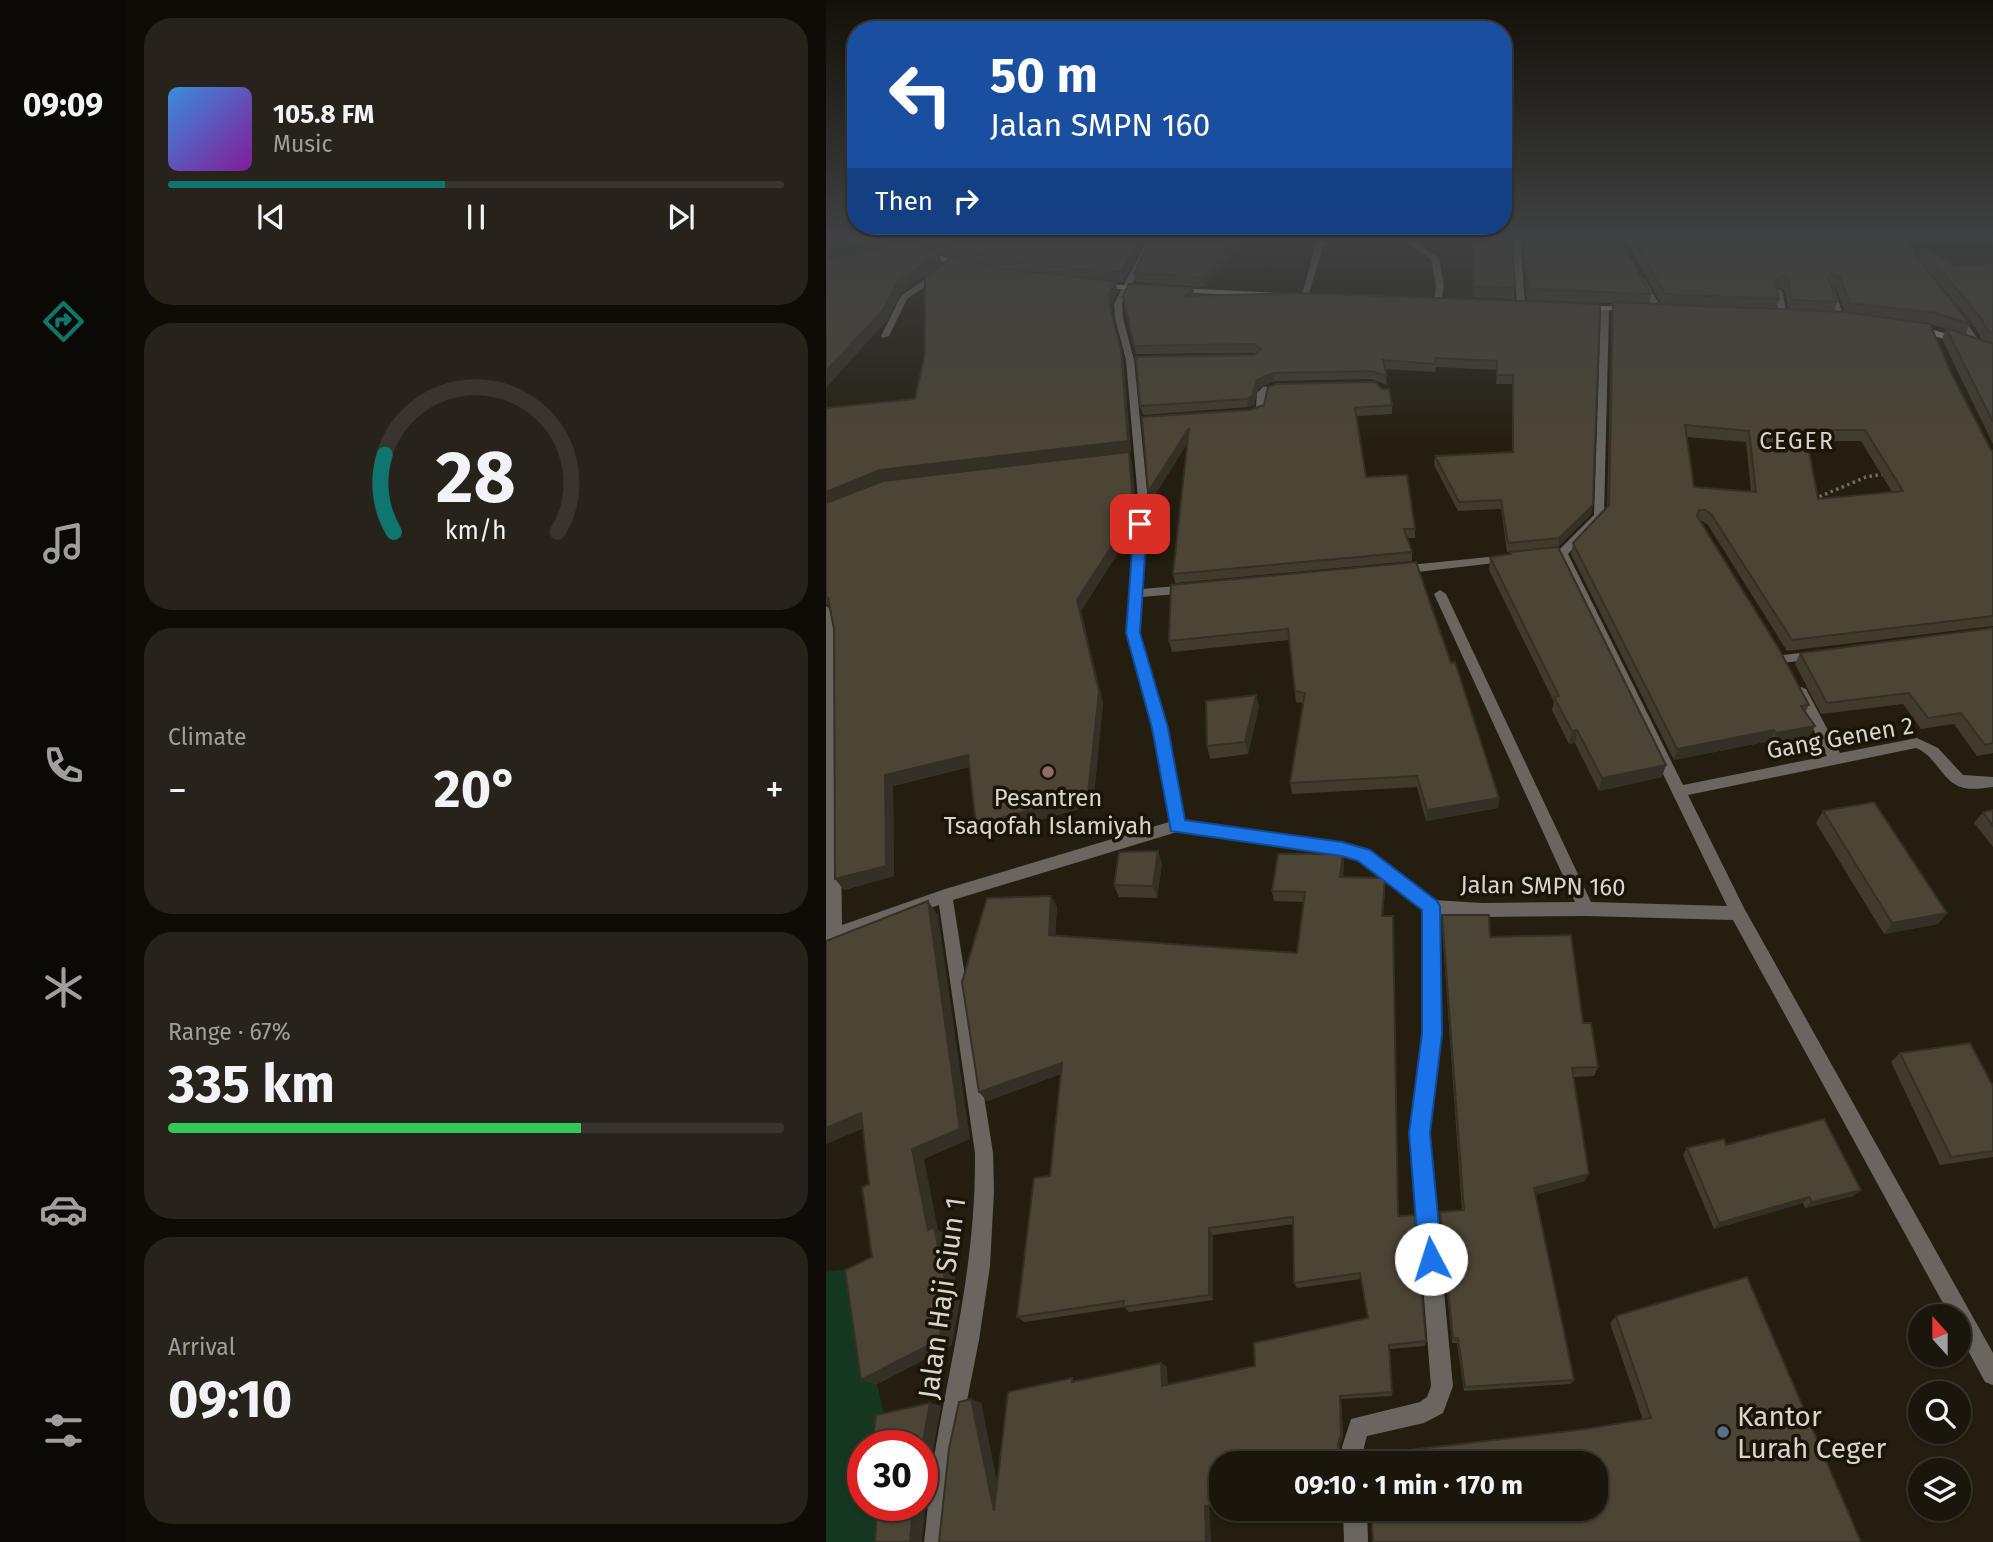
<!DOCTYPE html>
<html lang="en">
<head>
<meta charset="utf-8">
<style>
  :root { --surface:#1b160c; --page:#28231a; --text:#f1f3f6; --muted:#a09f9d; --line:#39352d; --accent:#0f766e }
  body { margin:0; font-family:"Fira Sans",sans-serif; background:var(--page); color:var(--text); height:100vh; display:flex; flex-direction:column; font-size:26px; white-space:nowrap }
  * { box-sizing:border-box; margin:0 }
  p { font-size:23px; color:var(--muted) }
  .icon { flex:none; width:38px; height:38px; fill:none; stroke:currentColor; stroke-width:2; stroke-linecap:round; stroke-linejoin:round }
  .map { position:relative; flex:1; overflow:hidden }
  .side { display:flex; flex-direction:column; gap:18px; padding:18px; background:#0f0c07; width:700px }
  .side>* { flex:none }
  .guide { position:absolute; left:21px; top:21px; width:665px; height:214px; border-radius:28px; box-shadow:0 2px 5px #0004,0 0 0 2px var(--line); background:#1a4fa0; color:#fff; overflow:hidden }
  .needle { width:46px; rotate:339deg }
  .controls { position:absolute; left:1082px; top:1304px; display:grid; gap:14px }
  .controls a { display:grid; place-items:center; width:63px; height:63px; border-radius:50%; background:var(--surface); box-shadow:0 2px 5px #0004,0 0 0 2px var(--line); font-size:35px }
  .speed { position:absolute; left:21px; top:1430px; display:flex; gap:14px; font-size:35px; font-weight:700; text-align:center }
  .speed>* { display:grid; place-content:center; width:91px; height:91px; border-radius:50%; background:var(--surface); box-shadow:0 2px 5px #0004,0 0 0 2px var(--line); line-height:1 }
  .speed .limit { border:10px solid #d22; background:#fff; color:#111 }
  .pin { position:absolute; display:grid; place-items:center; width:60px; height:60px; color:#fff; margin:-30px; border-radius:14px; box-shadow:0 4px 10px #0006 }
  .me { position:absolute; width:77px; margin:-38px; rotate:355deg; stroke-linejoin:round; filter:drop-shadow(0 0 5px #0008) }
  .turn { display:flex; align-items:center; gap:24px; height:147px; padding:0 28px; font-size:32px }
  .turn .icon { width:91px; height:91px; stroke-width:2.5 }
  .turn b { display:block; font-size:49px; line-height:60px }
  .then { display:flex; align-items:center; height:66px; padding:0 28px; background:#0003; gap:14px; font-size:26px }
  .big { font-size:52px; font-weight:700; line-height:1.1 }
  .side .widget { flex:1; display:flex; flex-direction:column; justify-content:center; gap:10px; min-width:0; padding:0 24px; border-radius:28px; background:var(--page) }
  .side .dial { align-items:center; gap:0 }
  .dial svg { height:182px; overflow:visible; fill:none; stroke:var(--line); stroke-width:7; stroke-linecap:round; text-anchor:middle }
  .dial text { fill:var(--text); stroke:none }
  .song { display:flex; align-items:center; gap:21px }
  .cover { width:84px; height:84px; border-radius:10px; background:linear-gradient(135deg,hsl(210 70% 55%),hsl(290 70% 35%)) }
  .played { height:7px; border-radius:4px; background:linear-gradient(90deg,var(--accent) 45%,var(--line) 45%) }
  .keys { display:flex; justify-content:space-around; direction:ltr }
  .heat { display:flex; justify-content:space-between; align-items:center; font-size:38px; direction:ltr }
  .charge { height:10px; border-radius:5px; background:linear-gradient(90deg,#34c759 67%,var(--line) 0) }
  .trip { position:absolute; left:383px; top:1451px; width:399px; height:70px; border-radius:28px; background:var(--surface); box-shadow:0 2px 5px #0004,0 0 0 2px var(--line); font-weight:700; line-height:70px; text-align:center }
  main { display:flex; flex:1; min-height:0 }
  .menu { display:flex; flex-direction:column; width:126px; justify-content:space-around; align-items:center; background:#0b0905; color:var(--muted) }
  .menu .icon { width:49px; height:49px }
  .menu .on { color:var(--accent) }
  .menu b { font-size:32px; color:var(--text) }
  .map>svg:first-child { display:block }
  .green { fill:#153720 }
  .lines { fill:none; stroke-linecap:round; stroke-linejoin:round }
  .path { stroke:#716c60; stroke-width:3.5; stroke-dasharray:2.5 3.5; stroke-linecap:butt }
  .lane { fill:#6a665f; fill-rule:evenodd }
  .street { fill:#6a665f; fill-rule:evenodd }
  .secondary { fill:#968f84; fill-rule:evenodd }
  .wall { fill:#413b2e; fill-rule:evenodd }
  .shaded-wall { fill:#353026 }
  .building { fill:#4c4536; stroke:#353026; stroke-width:2; fill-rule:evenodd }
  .route { fill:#1a73e8; stroke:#114b97; stroke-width:2 }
  .education-dot { fill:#8d6e63; stroke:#1b1507; stroke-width:2.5 }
  .service-dot { fill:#5c6f8a; stroke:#1b1507; stroke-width:2.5 }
  .labels { text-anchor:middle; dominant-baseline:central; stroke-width:7; stroke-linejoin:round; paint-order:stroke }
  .far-quarter-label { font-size:23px; letter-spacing:2px; fill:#d9d5cc; stroke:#1b1507 }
  .street-label { font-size:24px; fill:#d9d5cc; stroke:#1b1507 }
  .poi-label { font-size:24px; fill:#d9d5cc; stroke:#1b1507 }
  .near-street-label { font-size:28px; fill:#d9d5cc; stroke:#1b1507 }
  .near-poi-label { font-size:28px; fill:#d9d5cc; stroke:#1b1507; text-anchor:start }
</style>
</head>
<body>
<main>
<nav class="menu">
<b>09:09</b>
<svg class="icon on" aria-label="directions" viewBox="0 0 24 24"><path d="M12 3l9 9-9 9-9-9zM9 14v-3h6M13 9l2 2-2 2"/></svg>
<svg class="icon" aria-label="music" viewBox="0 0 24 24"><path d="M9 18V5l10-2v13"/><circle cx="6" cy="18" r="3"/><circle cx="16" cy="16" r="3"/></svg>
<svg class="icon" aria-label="phone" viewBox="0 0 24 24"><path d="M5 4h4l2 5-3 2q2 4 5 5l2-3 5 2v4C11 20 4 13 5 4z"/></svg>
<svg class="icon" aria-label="climate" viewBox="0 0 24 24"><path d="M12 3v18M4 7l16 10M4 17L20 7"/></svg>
<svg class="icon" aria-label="car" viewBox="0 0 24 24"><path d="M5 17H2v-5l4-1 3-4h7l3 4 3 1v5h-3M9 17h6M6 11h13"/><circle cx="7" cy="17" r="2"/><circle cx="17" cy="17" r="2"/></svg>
<svg class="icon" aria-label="filters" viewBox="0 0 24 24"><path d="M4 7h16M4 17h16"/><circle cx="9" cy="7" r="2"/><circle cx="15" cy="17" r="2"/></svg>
</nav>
<section class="side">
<div class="widget">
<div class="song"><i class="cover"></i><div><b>105.8 FM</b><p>Music</p></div></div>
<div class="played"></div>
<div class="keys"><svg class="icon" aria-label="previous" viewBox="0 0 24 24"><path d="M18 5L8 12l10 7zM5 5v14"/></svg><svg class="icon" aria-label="pause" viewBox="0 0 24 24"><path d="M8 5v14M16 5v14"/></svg><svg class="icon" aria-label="next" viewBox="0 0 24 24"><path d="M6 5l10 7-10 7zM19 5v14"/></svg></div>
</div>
<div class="widget dial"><svg viewBox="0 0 100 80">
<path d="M14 69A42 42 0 1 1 86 69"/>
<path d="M14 69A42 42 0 0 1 10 35" stroke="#0f766e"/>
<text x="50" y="56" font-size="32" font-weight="700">28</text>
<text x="50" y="72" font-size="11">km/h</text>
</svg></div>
<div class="widget"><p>Climate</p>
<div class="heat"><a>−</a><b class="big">20°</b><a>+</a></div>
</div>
<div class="widget"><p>Range · 67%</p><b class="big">335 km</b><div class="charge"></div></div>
<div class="widget"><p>Arrival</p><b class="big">09:10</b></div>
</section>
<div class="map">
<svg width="1167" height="1542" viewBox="0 0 1167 1542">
  <rect width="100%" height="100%" fill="#241e10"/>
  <path class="green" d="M22,1269L66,1445L37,1446V1505H76L79,1542H0V1272Z"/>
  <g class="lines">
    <path class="path" d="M988,499L1040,477L1058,474"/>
    <g class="lane">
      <path d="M573,237H580L613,258L618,285L615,303L608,301L610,285L605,259Z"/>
      <path d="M1158,237H1167V243Z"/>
      <path d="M111,271L118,273L81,299L63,336L56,338L55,336L75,296Z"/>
      <path d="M1001,287L1008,289L1019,320L1012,318Z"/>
      <path d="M952,289L956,291L961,315L957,317L953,315L948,291Z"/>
      <path d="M459,384L462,385V389L441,394L438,411L418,416V412L430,407L431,393L437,387Z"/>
    </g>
    <g class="street">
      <path d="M323,237H330L296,304L297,318L308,360L322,500L316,589L362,585L368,589L362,593L316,597L313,633L341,728L357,821L516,842L543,851L608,900L656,903L749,902L608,594L614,590L620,594L765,902L901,906L730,553L768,515L775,308L779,306L783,308L778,516L742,554L857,785L1001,756L968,692L975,687L980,689L1014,753L1091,738L1112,748L1137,775L1167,777V787C1158,788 1147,790 1138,788C1116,783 1111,756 1090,748L862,795L918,908L1167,1353V1385L1159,1382L1132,1332V1316H1124L907,920L760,916L656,917L613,914L615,1034L603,1133L627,1386L617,1413L598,1423L541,1436L538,1447L539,1463H517L516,1447L525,1419L594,1402L601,1397L605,1386L585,1133L597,1034V910L533,860L516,854L351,832L127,900L167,1153L168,1191L164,1266L153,1340L131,1451L122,1542H98C102,1512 103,1481 109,1451C127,1348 150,1260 149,1153L113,905L0,944V606L6,610L12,640L16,925L119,889L343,822L327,728L301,633L304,597L302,594L304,591L312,500L300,360L289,318L288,304Z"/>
      <path d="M492,237H500L482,296L475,298Z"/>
      <path d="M686,237H694L699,304L695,306L691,304Z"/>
      <path d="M811,276L818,278L837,311L836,313L829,311L810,278Z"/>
      <path d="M1128,313H1134L1156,345L1155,347H1149L1127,315Z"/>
      <path d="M682,555L686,557V561L574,574L568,570L574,566Z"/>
      <path d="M991,651L995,652L997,655L995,658L957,663L951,659L957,655Z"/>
      <path d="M517,1508H541L542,1542H518Z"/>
    </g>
    <g class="secondary">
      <path d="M70,237H77L86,246L142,265L135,267L80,250Z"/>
      <path d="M272,283L318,287L322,289L318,291L269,287L268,285Z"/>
      <path d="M349,288L455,293L459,295L455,297L346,292L345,290Z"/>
      <path d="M752,305L804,307L808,309L804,311L755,309L751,307Z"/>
      <path d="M1090,325L1167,347V353L1087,330L1086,328Z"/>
    </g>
  </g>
  <g class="wall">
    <path d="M85,237H320L297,282L280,280L292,291L285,304L286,317L297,360L305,452H303L306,463L309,500L307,529L255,611L277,703L267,805L156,836L143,767L67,786L68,876L18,890L8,629L3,606L0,604V408L89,399L168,268L201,271L172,267L114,254Z"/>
    <path d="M326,237H480V240L419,243L378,287L310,282L308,273Z"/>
    <path d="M642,237H685L689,288L688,299L647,297L646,243H643Z"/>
    <path d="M697,237H793L825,294L823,304L836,305L798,237H1075L1144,324L1139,335L1156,340L1149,327L1092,257L1096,247L1128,267L1167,265V444L1116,339L1120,329L1104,324L1124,371L1165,450L1167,451V626L961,651L882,525L876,521H874L983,705L979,713L989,726L983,737L946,744L944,741L848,760L745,554L747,543L781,507L786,312L787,303L701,300ZM1005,286L1010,288L1019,312H1008L1011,302ZM953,287L959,290L963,310L950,309L953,299L950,288ZM861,437L920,442L925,491L868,487ZM981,441H1035L1066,492L992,499Z"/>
    <path d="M367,288L368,296L774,304L767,505L765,514L732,547L836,777L773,791L749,743L743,744L726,710L728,702L663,570L664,557L684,554V552H681L675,509L632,511L608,465L609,456L686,452V384H670L671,370L610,367L609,372L559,369L561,385L545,379L448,381L432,389L428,405L422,407L317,415L314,406L430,353L310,354L297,296Z"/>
    <path d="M566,405V414L531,416L540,477L589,529V538H581L586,552V561L349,583L347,574L362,442L325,501L322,492L316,417Z"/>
    <path d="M590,562L673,798L672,808L600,821L591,787L466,794L464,783L477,703L470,702L463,640L346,652L343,641Z"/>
    <path d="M1167,628V753L1151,756L1128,724L1095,729L1077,704L995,714L969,664L974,653Z"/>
    <path d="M430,695L433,707L422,754L384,759L381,746Z"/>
    <path d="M1167,810V847L1148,823L1157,812Z"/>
    <path d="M997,811L1121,913L1112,924L1058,934L990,823Z"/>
    <path d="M517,854L518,865L517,877L559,889L557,916L573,1216L600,1341L599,1346L564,1349L566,1396L515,1399L517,1437L513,1447L515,1463H396V1506L383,1507L385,1542H113L155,1403L171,1482L252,1381L335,1363L341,1367V1385L429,1366L542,1318L535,1279L471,1288L468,1283L467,1224L387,1235V1300L303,1312L298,1307L199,1322L191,1317L224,1176L235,1074L161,1101L153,1092L231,906L229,935L471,953L478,902L448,901L446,891Z"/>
    <path d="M336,863L331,898L293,897L288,885Z"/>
    <path d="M616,915L664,937L757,1023L772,1067L768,1076L747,1077L759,1181L709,1195L748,1380L744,1384L638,1391L631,1343H626L614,1220V1212L636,1211L616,926Z"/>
    <path d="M1074,1053L1167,1086V1157L1114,1165L1065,1062Z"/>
    <path d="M900,1145L1035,1190L1027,1196L979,1208L977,1203L888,1229L857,1155L861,1148Z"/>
    <path d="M790,1316L1035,1542L760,1429L817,1420L784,1323Z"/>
  </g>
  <g class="shaded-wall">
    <path d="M63,237H75L78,245L0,263V252Z"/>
    <path d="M313,237H320L297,282L295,272Z"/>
    <path d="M414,237H418L419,243L378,287L376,277Z"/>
    <path d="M113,254L116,264L76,292L61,320L0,388V371L72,282Z"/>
    <path d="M956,276L953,287L946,290L949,279Z"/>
    <path d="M289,281L292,291L285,304L286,318L284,308L283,294Z"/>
    <path d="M367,288L369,297L360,296Z"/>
    <path d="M295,350L297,360L305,452L60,481L0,506V492Z"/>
    <path d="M447,373L448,381L432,389L428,405L422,407L421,399L431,380Z"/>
    <path d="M363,428L365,437L325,501L322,492Z"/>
    <path d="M303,452L306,463L309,500L307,529L255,611L277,703L267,805L156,836L150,825L251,600Z"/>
    <path d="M767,505L765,514L732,547L733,538Z"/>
    <path d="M430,695L433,707L422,754L419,742Z"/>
    <path d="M989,726L983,737L946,744L950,733Z"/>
    <path d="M751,730L749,743L743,744L746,731Z"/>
    <path d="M948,730L944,741L848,760L851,749Z"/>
    <path d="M142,755L148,766L67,786L68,876L18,890L9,879L59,775Z"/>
    <path d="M840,765L836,777L773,791L776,778Z"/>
    <path d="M673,798L672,808L600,821L601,810Z"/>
    <path d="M332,851L336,863L331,898L327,886Z"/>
    <path d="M517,854L518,865L515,888L514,877Z"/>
    <path d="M559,878V889L556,927V916Z"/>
    <path d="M225,896L231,906L229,945L223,935Z"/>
    <path d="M102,901L112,915L144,1139L98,1159L112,1230L120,1235L134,1301L126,1345L50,1385L35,1380L86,1149Z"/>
    <path d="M1121,913L1112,924L1058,934L1066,923Z"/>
    <path d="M236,1063L242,1071L161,1101L153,1092Z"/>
    <path d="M35,1113L48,1124L0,1144V1128Z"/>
    <path d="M763,1174L759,1181L705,1196L708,1188Z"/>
    <path d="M1035,1190L1027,1196L979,1208L986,1202Z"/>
    <path d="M983,1197L977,1203L888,1229L893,1223Z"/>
    <path d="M383,1228L387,1235V1300L383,1295Z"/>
    <path d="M335,1363L341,1367L342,1390L336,1386Z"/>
    <path d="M514,1396L515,1399L517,1437L513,1447L515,1463H514L512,1445Z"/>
    <path d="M145,1399L155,1403L177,1512L168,1511Z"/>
    <path d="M104,1403L115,1406L103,1473L96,1542H84L87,1505H96V1446Z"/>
    <path d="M379,1506L383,1507L385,1542H380Z"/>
  </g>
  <g class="building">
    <path d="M0,237H63L0,252Z"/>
    <path d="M99,237H313L295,272L248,269L169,258L110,244Z"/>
    <path d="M326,237H414L376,277L308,273Z"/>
    <path d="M647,237H685L689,288L647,286Z"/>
    <path d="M698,237H793L825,294L702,289Z"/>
    <path d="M806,237H1075L1144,324L1110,313L1023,303L1014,277L1005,274L1002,277L1011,302L966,300L962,280L956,276L949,279L953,299L839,294Z"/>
    <path d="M85,241L113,254L72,282L57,310L0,371V261Z"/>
    <path d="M1096,247L1128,267L1167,265V333L1162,331L1154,317Z"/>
    <path d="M127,257L168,268L289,281L283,294L284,308L295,350L302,441L54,470L0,492V408L89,399L99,354V277Z"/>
    <path d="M303,284L367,288L360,296L470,293L774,304L767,505L733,538L682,543L675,500L633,502L609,456L687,452V375H671V361L610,358L609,364L557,360L561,376L545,371L447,373L431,380L426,396L421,399L314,406L310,357L428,355L435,349L428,344L308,346L297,296Z"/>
    <path d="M787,302L1019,312L1104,324L1124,371L1165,450L1167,451V616L966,640L885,514L879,510H873L871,516L953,649L983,705L975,706L989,726L950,733L948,730L851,749L747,543L783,505ZM859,425L923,431L930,492L868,487ZM979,430H1039L1077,491L992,499Z"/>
    <path d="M1120,328L1167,344V422Z"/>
    <path d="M549,382L556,389H563L566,405L529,408L540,477L581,475L589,529H578L586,552L347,574L363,428L322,492L316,417L424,410L438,405L442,387L450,384Z"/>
    <path d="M303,452L306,489L304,518L251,600L273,691L262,794L150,825L142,755L59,775L60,866L9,879L8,629L2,598L0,597V503L57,481Z"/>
    <path d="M732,547L840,765L776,778L751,730L746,731L728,697L733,696L664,557L685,554L684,552Z"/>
    <path d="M590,562L625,663L629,662L673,798L601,810L591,776L464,783L479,693L469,691L462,629L343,641L345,585Z"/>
    <path d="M1167,628V743L1159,745L1135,713L1102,718L1083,693L1001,703L974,653Z"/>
    <path d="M430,695L419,742L381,746L380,701Z"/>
    <path d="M1048,802L1121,913L1066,923L997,811Z"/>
    <path d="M1167,810V826L1157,812Z"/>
    <path d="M332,851L327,886L288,885L293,852Z"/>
    <path d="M452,854H517L514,877L559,878L556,916H567L572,1216L589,1215L600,1341L563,1345L566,1392L514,1396L515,1434L512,1445L514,1463H396V1504L379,1506L380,1542H113L123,1449L133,1402L145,1399L168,1511L182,1392L246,1378V1382L335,1363L336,1386L429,1366L428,1343L542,1318L534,1273L468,1283L467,1217L383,1228V1295L297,1307L298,1301L191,1317L208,1178L224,1176L236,1063L153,1092L136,982L161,898L225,896L223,935L471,953L479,892L446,891Z"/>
    <path d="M102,901L134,1129L86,1149L102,1230L108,1227L122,1294L113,1340L35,1380L19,1270L46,1257L36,1187L43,1184L35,1113L0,1128V941Z"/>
    <path d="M616,915H663L664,937L745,935L757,1023H765L772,1067L746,1068L763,1174L708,1188L748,1380L639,1387L632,1338L627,1339L614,1212L638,1210Z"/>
    <path d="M1144,1043L1167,1086V1151L1125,1157L1074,1053Z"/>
    <path d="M998,1119L1035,1190L986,1202L983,1197L893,1223L861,1148L898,1139L900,1145Z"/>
    <path d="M921,1277L1035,1542H547L545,1508H770V1463H542V1455L760,1429L825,1418L790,1316Z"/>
    <path d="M104,1403L96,1446H46L50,1415Z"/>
    <path d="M51,1505H87L84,1542H49Z"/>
  </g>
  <linearGradient id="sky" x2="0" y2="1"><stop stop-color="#141009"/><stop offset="0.52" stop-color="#3f4142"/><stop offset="1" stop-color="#3f4142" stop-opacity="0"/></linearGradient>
  <rect width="1167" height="453" fill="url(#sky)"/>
  <path class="route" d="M314,520L321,524L314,633L342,728L359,820L516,842L544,850L611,901L614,906L616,1034L604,1133L616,1259L613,1268L605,1271L597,1268L593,1259L583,1133L596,1034V910L532,861L516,856L345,831L326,728L300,633L308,524Z"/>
  <circle class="education-dot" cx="222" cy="772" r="7"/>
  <circle class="service-dot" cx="897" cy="1432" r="7"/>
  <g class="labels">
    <g class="far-quarter-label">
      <text x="971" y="441">CEGER</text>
    </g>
    <g class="street-label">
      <text transform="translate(1014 738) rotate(-10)">Gang Genen 2</text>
      <text transform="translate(717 886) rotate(1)">Jalan SMPN 160</text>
    </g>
    <g class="poi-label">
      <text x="222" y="798">Pesantren<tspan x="222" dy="28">Tsaqofah Islamiyah</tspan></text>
    </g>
    <g class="near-street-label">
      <text transform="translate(116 1298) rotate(-82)">Jalan Haji Siun 1</text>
    </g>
    <g class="near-poi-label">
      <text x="911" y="1416">Kantor<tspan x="911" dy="32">Lurah Ceger</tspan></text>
    </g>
  </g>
</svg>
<div class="controls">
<a><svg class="needle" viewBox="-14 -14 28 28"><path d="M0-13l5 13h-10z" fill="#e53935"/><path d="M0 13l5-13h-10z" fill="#a09f9d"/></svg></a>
<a><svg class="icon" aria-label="search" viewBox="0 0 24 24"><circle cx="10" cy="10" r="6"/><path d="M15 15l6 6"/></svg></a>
<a><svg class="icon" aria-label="layers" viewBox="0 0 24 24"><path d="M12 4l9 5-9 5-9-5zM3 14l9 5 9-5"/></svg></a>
</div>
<div class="speed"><div class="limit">30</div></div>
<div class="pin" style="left:314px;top:524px;background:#d93025"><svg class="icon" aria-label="arrive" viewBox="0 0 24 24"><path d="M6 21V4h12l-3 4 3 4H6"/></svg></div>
<svg class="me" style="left:605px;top:1259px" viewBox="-20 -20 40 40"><circle r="19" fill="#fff"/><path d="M0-13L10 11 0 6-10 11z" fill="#1a73e8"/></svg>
<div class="trip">09:10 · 1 min · 170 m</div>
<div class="guide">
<div class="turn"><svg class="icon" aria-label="left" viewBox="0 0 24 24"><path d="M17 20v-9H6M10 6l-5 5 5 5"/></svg><div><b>50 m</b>Jalan SMPN 160</div></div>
<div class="then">Then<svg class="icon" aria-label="right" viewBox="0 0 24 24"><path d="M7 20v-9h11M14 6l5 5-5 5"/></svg></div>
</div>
</div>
</main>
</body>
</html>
